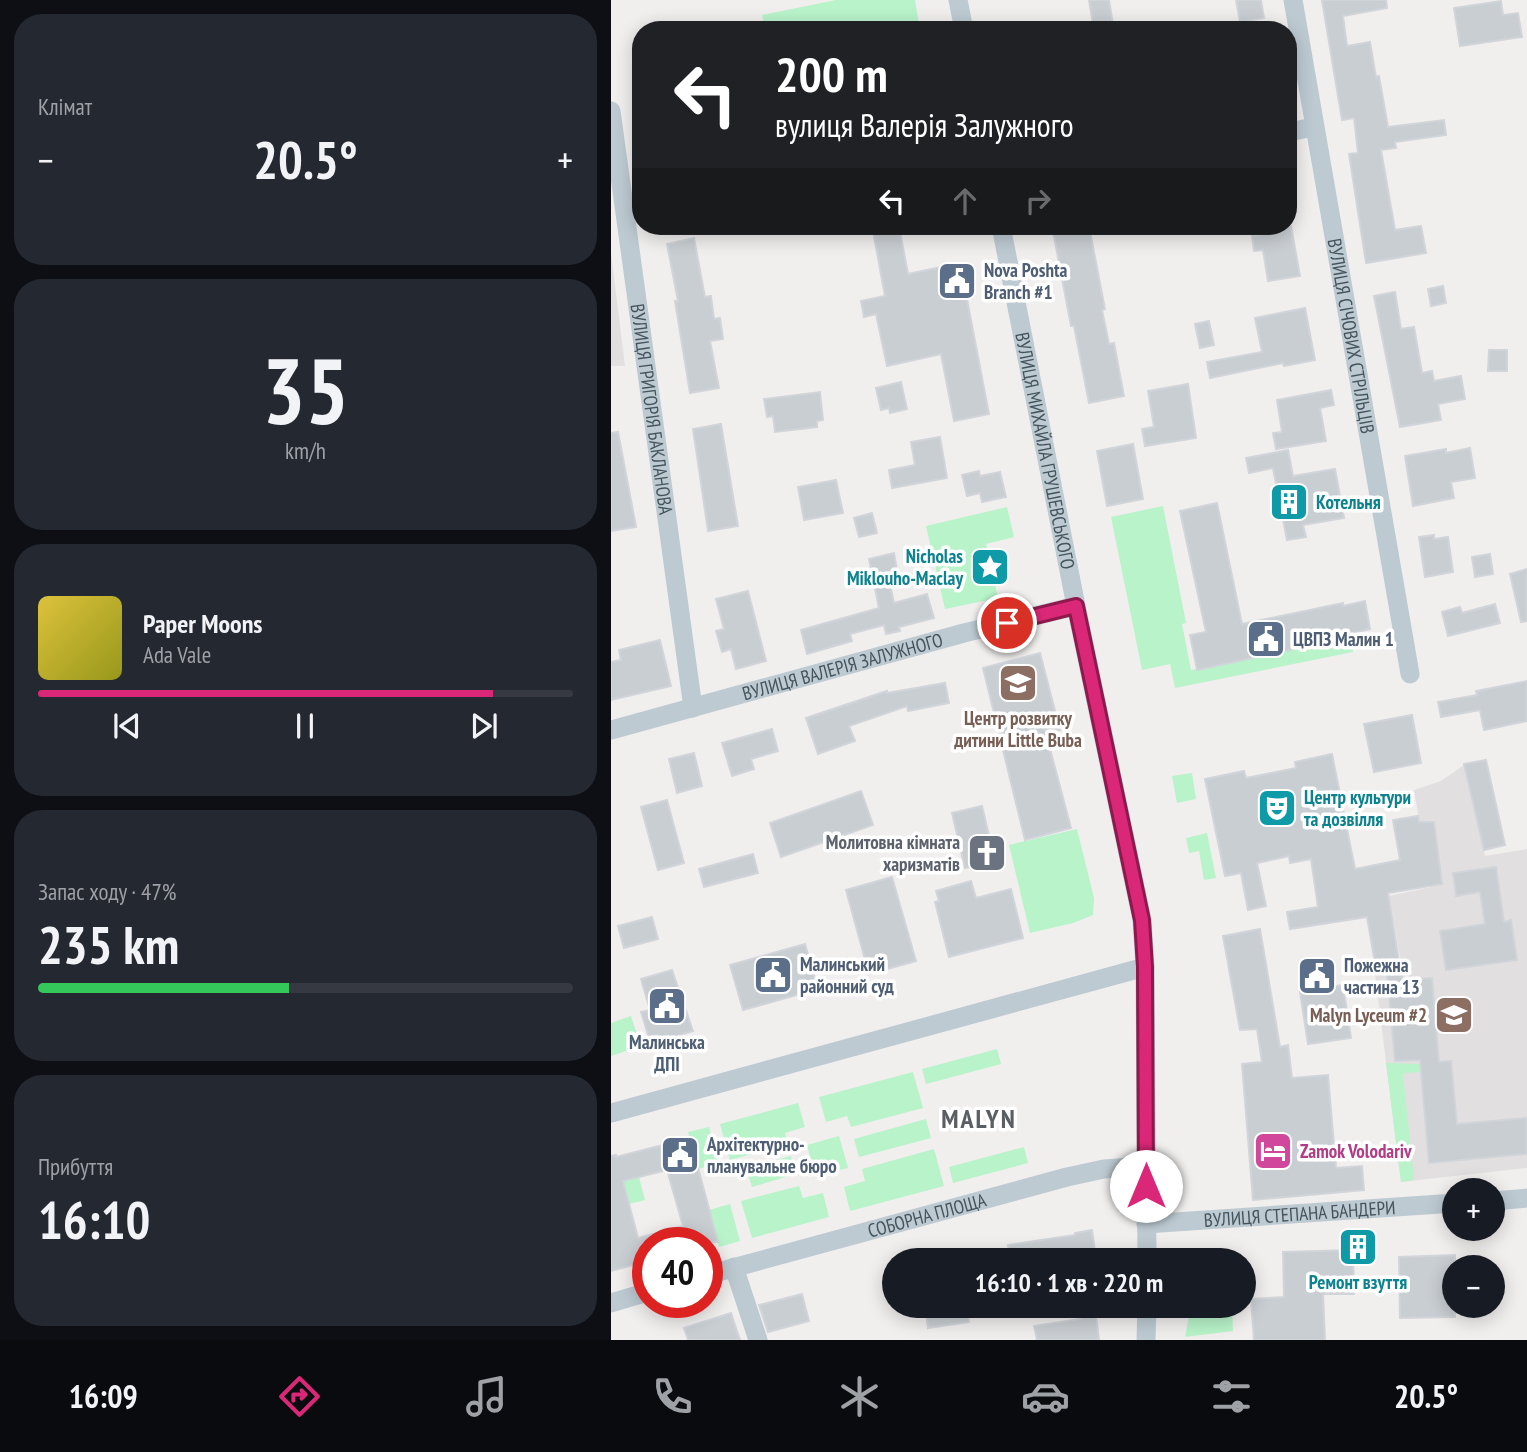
<!DOCTYPE html>
<html lang="uk">
<head>
<meta charset="utf-8">
<style>
  :root { --surface:#171b24; --page:#242831; --text:#f1f3f6; --muted:#9ea1a6; --line:#363941; --accent:#db2777 }
  body { margin:0; font-family:"PT Sans Narrow",sans-serif; background:var(--page); color:var(--text); height:100vh; display:flex; flex-direction:column; font-size:26px; white-space:nowrap }
  * { box-sizing:border-box; margin:0 }
  p { font-size:23px; color:var(--muted) }
  .icon { flex:none; width:38px; height:38px; fill:none; stroke:currentColor; stroke-width:2; stroke-linecap:round; stroke-linejoin:round }
  .map { position:relative; flex:1; overflow:hidden }
  .sheet { display:flex; flex-direction:column; gap:14px; padding:14px; background:#0d0f14; width:611px }
  .sheet>* { flex:none }
  .guide { position:absolute; left:21px; top:21px; width:665px; height:214px; border-radius:28px; box-shadow:0 4px 18px #0003; background:#202124; color:#fff; overflow:hidden }
  .tools { position:absolute; left:831px; top:1178px; display:grid; gap:14px }
  .tools a { display:grid; place-items:center; width:63px; height:63px; border-radius:50%; background:var(--surface); box-shadow:0 4px 18px #0003; font-size:35px }
  .speed { position:absolute; left:21px; top:1227px; display:flex; gap:14px; font-size:35px; font-weight:700; text-align:center }
  .speed>* { display:grid; place-content:center; width:91px; height:91px; border-radius:50%; background:var(--surface); box-shadow:0 4px 18px #0003; line-height:1 }
  .speed .limit { border:10px solid #d22; background:#fff; color:#111 }
  .pin { position:absolute; display:grid; place-items:center; width:60px; height:60px; color:#fff; margin:-30px; border:4px solid #fff; border-radius:50%; box-shadow:0 2px 7px #0007 }
  .me { position:absolute; width:77px; margin:-38px; rotate:0deg; stroke-linejoin:round; filter:drop-shadow(0 0 5px #0008) }
  .turn { display:flex; align-items:center; gap:24px; height:147px; padding:0 28px; font-size:32px }
  .turn .icon { width:91px; height:91px; stroke-width:2.5 }
  .turn b { display:block; font-size:49px; line-height:60px }
  .lanes { display:flex; align-items:center; height:66px; padding:0 28px; background:#0003; justify-content:center; gap:35px; direction:ltr }
  .lanes .off { opacity:.35 }
  .big { font-size:52px; font-weight:700; line-height:1.1 }
  .sheet .tile { flex:1; display:flex; flex-direction:column; justify-content:center; gap:10px; min-width:0; padding:0 24px; border-radius:28px; background:var(--page) }
  .sheet .dial { align-items:center; gap:0 }
  .dial b { font-size:91px; line-height:1 }
  .song { display:flex; align-items:center; gap:21px }
  .cover { width:84px; height:84px; border-radius:10px; background:linear-gradient(135deg,hsl(50 70% 55%),hsl(60 70% 35%)) }
  .played { height:7px; border-radius:4px; background:linear-gradient(90deg,var(--accent) 85%,var(--line) 85%) }
  .keys { display:flex; justify-content:space-around; direction:ltr }
  .heat { display:flex; justify-content:space-between; align-items:center; font-size:38px; direction:ltr }
  .charge { height:10px; border-radius:5px; background:linear-gradient(90deg,#34c759 47%,var(--line) 0) }
  .trip { position:absolute; left:271px; top:1248px; width:374px; height:70px; border-radius:35px; background:var(--surface); box-shadow:0 4px 18px #0003; font-weight:700; line-height:70px; text-align:center }
  .tabs { display:flex; height:112px; justify-content:space-around; align-items:center; background:#090b0e; color:var(--muted) }
  .tabs .icon { width:49px; height:49px }
  .tabs .current { color:var(--accent) }
  .tabs b { font-size:32px; color:var(--text) }
  main { display:flex; flex:1; min-height:0 }
  .map>svg:first-child { display:block }
  .education { fill:#e2dfe0 }
  .green { fill:#b8f3c9 }
  .building { fill:#c9ced3; stroke:#d1d5da; stroke-width:2; fill-rule:evenodd }
  .lines { fill:none; stroke-linecap:round; stroke-linejoin:round }
  .minor { stroke:#bdcad2; stroke-width:19 }
  .route-casing { stroke:#8e194d; stroke-width:18 }
  .route { stroke:#db2777; stroke-width:12 }
  .labels { text-anchor:middle; dominant-baseline:central; stroke-width:7; stroke-linejoin:round; paint-order:stroke }
  .service-label { font-size:19px; font-weight:bold; fill:#4e5e75; stroke:#fff; text-anchor:start }
  .street-label { font-size:19px; fill:#44545d; stroke:#fff }
  .culture-label { font-size:19px; font-weight:bold; fill:#0d838f; stroke:#fff; text-anchor:start }
  .education-label { font-size:19px; font-weight:bold; fill:#785e54; stroke:#fff }
  .worship-label { font-size:19px; font-weight:bold; fill:#5b616d; stroke:#fff; text-anchor:end }
  .hotel-label { font-size:19px; font-weight:bold; fill:#b23c85; stroke:#fff; text-anchor:start }
  .district-label { font-size:26px; font-weight:bold; letter-spacing:2px; fill:#5a5f64; stroke:#fff }
</style>
</head>
<body>
<main>
<section class="sheet">
<div class="tile"><p>Клімат</p>
<div class="heat"><a>−</a><b class="big">20.5°</b><a>+</a></div>
</div>
<div class="tile dial"><b>35</b><p>km/h</p></div>
<div class="tile">
<div class="song"><i class="cover"></i><div><b>Paper Moons</b><p>Ada Vale</p></div></div>
<div class="played"></div>
<div class="keys"><svg class="icon" aria-label="previous" viewBox="0 0 24 24"><path d="M18 5L8 12l10 7zM5 5v14"/></svg><svg class="icon" aria-label="pause" viewBox="0 0 24 24"><path d="M8 5v14M16 5v14"/></svg><svg class="icon" aria-label="next" viewBox="0 0 24 24"><path d="M6 5l10 7-10 7zM19 5v14"/></svg></div>
</div>
<div class="tile"><p>Запас ходу · 47%</p><b class="big">235 km</b><div class="charge"></div></div>
<div class="tile"><p>Прибуття</p><b class="big">16:10</b></div>
</section>
<div class="map">
<svg width="917" height="1340" viewBox="0 0 917 1340">
  <rect width="100%" height="100%" fill="#f1eeee"/>
  <g class="education">
    <path d="M0,253L14,366H0Z"/>
    <path d="M853,765L874,856L916,849V1168L790,1182L763,966L790,962L778,896L820,887L803,790L830,781Z"/>
  </g>
  <g class="green">
    <path d="M225,0H304L309,30H154L151,15Z"/>
    <path d="M552,506L575,623L571,624L580,670L739,639L742,652L564,688L559,664L531,670L500,517Z"/>
    <path d="M396,507L403,537L375,544L387,598L334,609L315,526Z"/>
    <path d="M581,773L585,799L566,803L561,776Z"/>
    <path d="M466,829L483,898L482,915L462,923L419,933L398,845Z"/>
    <path d="M596,833L605,878L593,880L588,851L578,853L575,838Z"/>
    <path d="M20,1016L30,1046L0,1056V1023Z"/>
    <path d="M386,1049L390,1064L315,1084L311,1069Z"/>
    <path d="M775,1063L809,1064L810,1072L792,1073L803,1180L790,1182Z"/>
    <path d="M302,1072L312,1108L240,1127L236,1116L215,1122L208,1097Z"/>
    <path d="M187,1103L194,1127L174,1133L177,1144L119,1160L109,1124Z"/>
    <path d="M315,1119L320,1138L248,1157L243,1139Z"/>
    <path d="M98,1127L108,1163L87,1169L77,1132Z"/>
    <path d="M228,1136L237,1168L204,1176L196,1145Z"/>
    <path d="M413,1147L417,1163L342,1183L338,1167Z"/>
    <path d="M323,1149L333,1186L239,1211L233,1187L254,1181L251,1169Z"/>
    <path d="M180,1156L185,1174L141,1187L135,1168Z"/>
    <path d="M28,1177L34,1200L18,1204L12,1181Z"/>
    <path d="M188,1186L192,1198L212,1193L218,1217L141,1238L130,1201Z"/>
    <path d="M119,1204L129,1241L108,1247L98,1210Z"/>
    <path d="M580,1306H621L622,1331L574,1337Z"/>
  </g>
  <g class="building">
    <path d="M478,0H498L503,30H483Z"/>
    <path d="M625,0H650L653,18L629,22Z"/>
    <path d="M711,0H775L776,8L732,16L736,46L759,42L765,77L768,76L777,127L833,120L835,135L784,142L785,148L770,150L784,230L810,226L815,253L755,263L738,154L747,153L743,118L731,120Z"/>
    <path d="M890,1L892,15L907,13L911,37L849,46L843,8Z"/>
    <path d="M261,226H288L297,274L349,263L378,414L343,421L330,354L276,366L265,314L253,317L250,301L274,296Z"/>
    <path d="M441,226H478L494,309L491,310L498,344L503,343L513,396L478,403L463,326H460Z"/>
    <path d="M654,226H680L689,276L657,281L652,250L643,251L641,236L655,234Z"/>
    <path d="M83,238L94,297L100,296L103,319L109,318L112,339L99,341L108,388L79,393L64,301H67L56,244Z"/>
    <path d="M832,286L835,303L820,306L817,289Z"/>
    <path d="M784,292L790,329L803,327L811,373L821,371L823,381L850,376L854,399L827,404L830,420L789,427L763,296Z"/>
    <path d="M694,308L704,360L673,366L672,363L599,378L596,362L651,352L644,318Z"/>
    <path d="M598,321L603,345L589,348L584,324Z"/>
    <path d="M878,350H896V371H877Z"/>
    <path d="M290,382L296,409L279,413L278,408L270,410L265,388Z"/>
    <path d="M577,384L585,438L534,446L531,429L543,427L537,391Z"/>
    <path d="M720,390L723,405L709,408L715,441L665,449L662,433L671,432L666,400Z"/>
    <path d="M209,392L212,420L206,421V427L164,432L162,416L156,417L153,399Z"/>
    <path d="M110,424L127,526L97,531L82,429Z"/>
    <path d="M7,432L25,527L0,531V433Z"/>
    <path d="M329,437L336,478L281,488L278,470L304,465L300,442Z"/>
    <path d="M522,444L532,499L496,506L486,451Z"/>
    <path d="M859,448L864,478L840,482L843,498L802,506L794,456L835,449V453Z"/>
    <path d="M677,450L682,476L724,469L733,518L692,525L695,537L676,540L662,468L638,473L635,458Z"/>
    <path d="M368,471L369,476L389,472L395,497L371,502L369,493L356,496L351,475Z"/>
    <path d="M225,480L232,513L193,520L187,487Z"/>
    <path d="M606,503L631,624L732,603V606L754,601L759,629L738,634L739,637L586,670L579,635L595,632L569,511Z"/>
    <path d="M261,513L266,533L248,537L243,518Z"/>
    <path d="M823,535V539L837,537L842,572L814,577L808,537Z"/>
    <path d="M283,553L286,570L276,572L283,603L316,594L323,618L288,627L289,631L275,634L273,625L239,634L241,641L196,654L190,630L268,608L258,559Z"/>
    <path d="M879,554L882,574L864,577L861,557Z"/>
    <path d="M916,569V621L910,622L899,574Z"/>
    <path d="M137,591L155,661L125,669L120,649L111,652L105,631L113,629L105,599Z"/>
    <path d="M884,604L889,623L837,636L831,612L849,607L851,613Z"/>
    <path d="M49,640L60,686L0,700V662L10,660L8,650Z"/>
    <path d="M429,653L449,730H434L460,828L414,840L372,668Z"/>
    <path d="M916,681V721L873,730L869,710L830,717L827,702L866,695L865,691Z"/>
    <path d="M334,683L338,703L297,711L296,706L238,726L244,741L207,754L195,718L276,691V693Z"/>
    <path d="M801,715L810,763L763,772L753,724Z"/>
    <path d="M161,729L167,751L140,759L143,769L121,776L111,743Z"/>
    <path d="M83,753L91,786L66,793L58,759Z"/>
    <path d="M721,754L744,869L789,860L782,820L807,816L808,822H823L831,884L777,893L791,980L821,978L828,1062L840,1061L846,1124L916,1118V1154L818,1163L809,1060L784,1061L775,961L764,963L756,917L679,929L676,912L707,907L700,859L679,863L678,856L646,863L655,906L637,910L630,873L614,876L594,779L633,771L635,778L685,768L684,762Z"/>
    <path d="M875,760L894,845L873,850L853,764Z"/>
    <path d="M250,791L262,825L170,857L159,823Z"/>
    <path d="M56,800L73,863L47,870L30,807Z"/>
    <path d="M371,806L384,861L354,868L341,813Z"/>
    <path d="M142,854L147,873L93,887L88,869Z"/>
    <path d="M885,867L893,922L900,920L906,960L835,970L829,931L874,924L869,892L845,896L842,873Z"/>
    <path d="M281,877L305,961L258,974L235,890Z"/>
    <path d="M360,881L365,898L400,889L412,938L338,957L324,902L328,901L325,891Z"/>
    <path d="M41,917L47,939L13,948L7,926Z"/>
    <path d="M649,929L669,1047L677,1045L681,1078L717,1075L725,1168L751,1166L753,1190L642,1200L631,1064L651,1062L646,1029L629,1030L612,936Z"/>
    <path d="M194,944L207,989L132,1010L119,965Z"/>
    <path d="M61,970L82,1031L47,1041L46,1035L38,1038L30,1012L39,1010L30,979Z"/>
    <path d="M732,985L740,1038L697,1044L689,992Z"/>
    <path d="M79,1138L107,1242H37V1261L0,1271V1156L5,1155V1157ZM56,1170L72,1226L27,1238L12,1181Z"/>
    <path d="M481,1230L484,1252L453,1256L454,1260H399L397,1245L464,1235V1233Z"/>
    <path d="M742,1250L743,1294H712L714,1340H643L640,1299L673,1297L672,1252Z"/>
    <path d="M844,1255V1317L789,1318L788,1257Z"/>
    <path d="M191,1294L198,1321L157,1332L148,1305Z"/>
    <path d="M314,1306H356L358,1322L317,1328Z"/>
    <path d="M484,1309L488,1340H426L423,1326L469,1319L468,1312Z"/>
    <path d="M120,1313L129,1340H77L73,1328Z"/>
  </g>
  <g class="lines">
    <g class="minor">
      <path d="M347,0L353,30"/>
      <path id="s1" d="M682,0L799,674"/>
      <path id="s2" d="M0,111L82,708"/>
      <path d="M677,132L703,127"/>
      <path id="s3" d="M390,226L465,606L531,920L534,967L536,1260"/>
      <path id="s4" d="M0,730L353,633L465,606"/>
      <path d="M0,1113L534,967"/>
      <path d="M882,1201L917,1198"/>
      <path id="s5" d="M535,1224L844,1203"/>
      <path d="M123,1267L147,1340"/>
      <path id="s6" d="M96,1275L456,1177L493,1169L535,1166"/>
      <path d="M0,1303L37,1292"/>
      <path d="M535,1340L536,1306"/>
    </g>
  </g>
  <g class="lines">
    <g class="route-casing">
      <path id="route" d="M396,623L465,606L531,920L534,967L535,1186"/>
    </g>
    <use href="#route" class="route"/>
  </g>
  <defs>
    <g id="civic-square" transform="scale(2.0125)"><rect x="-9" y="-9" width="18" height="18" rx="4" fill="#5c6f8a" stroke="#fff"/><path d="M-.6-6.5H3V-4.5H.6V-3L4-1V1h2V6H-6V1h2V-1L-.6-3ZM-1.2 2.5V6h2.4V2.5Z" fill="#fff"/></g>
    <g id="building-square" transform="scale(2.0125)"><rect x="-9" y="-9" width="18" height="18" rx="4" fill="#0f9aa8" stroke="#fff"/><path d="M-4-6H4V6H1V3H-1V6H-4ZM-2.5-4.3h1.7v1.8h-1.7ZM.8-4.3h1.7v1.8H.8ZM-2.5-1h1.7V.8h-1.7ZM.8-1h1.7V.8H.8Z" fill="#fff"/></g>
    <g id="sight-square" transform="scale(2.0125)"><rect x="-9" y="-9" width="18" height="18" rx="4" fill="#0f9aa8" stroke="#fff"/><path d="M0-6L1.8-2.2L6-1.7L2.9 1.2L3.7 5.4L0 3.3L-3.7 5.4L-2.9 1.2L-6-1.7L-1.8-2.2Z" fill="#fff"/></g>
    <g id="school-square" transform="scale(2.0125)"><rect x="-9" y="-9" width="18" height="18" rx="4" fill="#8d6e63" stroke="#fff"/><path d="M0-5L7-2L0 1L-7-2ZM-4 1L0 2.5L4 1V4Q0 6-4 4Z" fill="#fff"/></g>
    <g id="theatre-square" transform="scale(2.0125)"><rect x="-9" y="-9" width="18" height="18" rx="4" fill="#0f9aa8" stroke="#fff"/><path d="M-5-5.5Q0-4 5-5.5V0Q5 5 0 6Q-5 5-5 0ZM-3.3-2.5H-1v1.5H-3.3ZM1-2.5H3.3v1.5H1ZM-2.8 1Q0 5.5 2.8 1Z" fill="#fff"/></g>
    <g id="church-square" transform="scale(2.0125)"><rect x="-9" y="-9" width="18" height="18" rx="4" fill="#6b7280" stroke="#fff"/><path d="M-1.2-6h2.4v3.5h3.3v2.4h-3.3V6h-2.4V-.1h-3.3v-2.4h3.3Z" fill="#fff"/></g>
    <g id="hotel-square" transform="scale(2.0125)"><rect x="-9" y="-9" width="18" height="18" rx="4" fill="#d1479c" stroke="#fff"/><path d="M-6-4.5h1.5V1H6V5H4.5V3h-9V5H-6ZM-4 0a1.8 1.8 0 1 1 3.6 0ZM.5 0V-2.5h3Q6-2.5 6 0Z" fill="#fff"/></g>
  </defs>
  <g fill-rule="evenodd">
    <use href="#civic-square" x="346" y="281"/>
    <use href="#building-square" x="678" y="502"/>
    <use href="#sight-square" x="379" y="567"/>
    <use href="#civic-square" x="655" y="639"/>
    <use href="#school-square" x="407" y="683"/>
    <use href="#theatre-square" x="666" y="808"/>
    <use href="#church-square" x="376" y="853"/>
    <use href="#civic-square" x="162" y="975"/>
    <use href="#civic-square" x="706" y="976"/>
    <use href="#civic-square" x="56" y="1006"/>
    <use href="#school-square" x="843" y="1015"/>
    <use href="#hotel-square" x="662" y="1151"/>
    <use href="#civic-square" x="69" y="1155"/>
    <use href="#building-square" x="747" y="1247"/>
  </g>
  <g class="labels">
    <g class="service-label">
      <text x="373" y="270">Nova Poshta<tspan x="373" dy="22">Branch #1</tspan></text>
      <text x="682" y="639">ЦВПЗ Малин 1</text>
      <text x="189" y="964">Малинський<tspan x="189" dy="22">районний суд</tspan></text>
      <text x="733" y="965">Пожежна<tspan x="733" dy="22">частина 13</tspan></text>
      <text x="56" y="1042" text-anchor="middle">Малинська<tspan x="56" dy="22">ДПІ</tspan></text>
      <text x="96" y="1144">Архітектурно-<tspan x="96" dy="22">планувальне бюро</tspan></text>
    </g>
    <g class="street-label">
      <text stroke="none"><textPath href="#s1" startOffset="341">ВУЛИЦЯ СІЧОВИХ СТРІЛЬЦІВ</textPath></text>
      <text stroke="none"><textPath href="#s2" startOffset="301">ВУЛИЦЯ ГРИГОРІЯ БАКЛАНОВА</textPath></text>
      <text stroke="none"><textPath href="#s3" startOffset="229">ВУЛИЦЯ МИХАЙЛА ГРУШЕВСЬКОГО</textPath></text>
      <text stroke="none"><textPath href="#s4" startOffset="240">ВУЛИЦЯ ВАЛЕРІЯ ЗАЛУЖНОГО</textPath></text>
      <text stroke="none"><textPath href="#s5" startOffset="154">ВУЛИЦЯ СТЕПАНА БАНДЕРИ</textPath></text>
      <text stroke="none"><textPath href="#s6" startOffset="228">СОБОРНА ПЛОЩА</textPath></text>
    </g>
    <g class="culture-label">
      <text x="705" y="502">Котельня</text>
      <text x="352" y="556" text-anchor="end">Nicholas<tspan x="352" dy="22">Miklouho-Maclay</tspan></text>
      <text x="693" y="797">Центр культури<tspan x="693" dy="22">та дозвілля</tspan></text>
      <text x="747" y="1282" text-anchor="middle">Ремонт взуття</text>
    </g>
    <g class="education-label">
      <text x="407" y="718">Центр розвитку<tspan x="407" dy="22">дитини Little Buba</tspan></text>
      <text x="816" y="1015" text-anchor="end">Malyn Lyceum #2</text>
    </g>
    <g class="worship-label">
      <text x="349" y="842">Молитовна кімната<tspan x="349" dy="22">харизматів</tspan></text>
    </g>
    <g class="hotel-label">
      <text x="689" y="1151">Zamok Volodariv</text>
    </g>
    <g class="district-label">
      <text x="368" y="1118">MALYN</text>
    </g>
  </g>
</svg>
<div class="tools">
<a>+</a>
<a>−</a>
</div>
<div class="speed"><div class="limit">40</div></div>
<div class="pin" style="left:396px;top:623px;background:#d93025"><svg class="icon" aria-label="arrive" viewBox="0 0 24 24"><path d="M6 21V4h12l-3 4 3 4H6"/></svg></div>
<svg class="me" style="left:535px;top:1186px" viewBox="-20 -20 40 40"><circle r="19" fill="#fff"/><path d="M0-13L10 11 0 6-10 11z" fill="#db2777"/></svg>
<div class="trip">16:10 · 1 хв · 220 m</div>
<div class="guide">
<div class="turn"><svg class="icon" aria-label="left" viewBox="0 0 24 24"><path d="M17 20v-9H6M10 6l-5 5 5 5"/></svg><div><b>200 m</b>вулиця Валерія Залужного</div></div>
<div class="lanes"><svg class="icon" aria-label="left" viewBox="0 0 24 24"><path d="M17 20v-9H6M10 6l-5 5 5 5"/></svg><svg class="icon off" aria-label="ahead" viewBox="0 0 24 24"><path d="M12 20V5M6 11l6-6 6 6"/></svg><svg class="icon off" aria-label="right" viewBox="0 0 24 24"><path d="M7 20v-9h11M14 6l5 5-5 5"/></svg></div>
</div>
</div>
</main>
<nav class="tabs">
<b>16:09</b>
<svg class="icon current" aria-label="directions" viewBox="0 0 24 24"><path d="M12 3l9 9-9 9-9-9zM9 14v-3h6M13 9l2 2-2 2"/></svg>
<svg class="icon" aria-label="music" viewBox="0 0 24 24"><path d="M9 18V5l10-2v13"/><circle cx="6" cy="18" r="3"/><circle cx="16" cy="16" r="3"/></svg>
<svg class="icon" aria-label="phone" viewBox="0 0 24 24"><path d="M5 4h4l2 5-3 2q2 4 5 5l2-3 5 2v4C11 20 4 13 5 4z"/></svg>
<svg class="icon" aria-label="climate" viewBox="0 0 24 24"><path d="M12 3v18M4 7l16 10M4 17L20 7"/></svg>
<svg class="icon" aria-label="car" viewBox="0 0 24 24"><path d="M5 17H2v-5l4-1 3-4h7l3 4 3 1v5h-3M9 17h6M6 11h13"/><circle cx="7" cy="17" r="2"/><circle cx="17" cy="17" r="2"/></svg>
<svg class="icon" aria-label="filters" viewBox="0 0 24 24"><path d="M4 7h16M4 17h16"/><circle cx="9" cy="7" r="2"/><circle cx="15" cy="17" r="2"/></svg>
<b>20.5°</b>
</nav>
</body>
</html>
